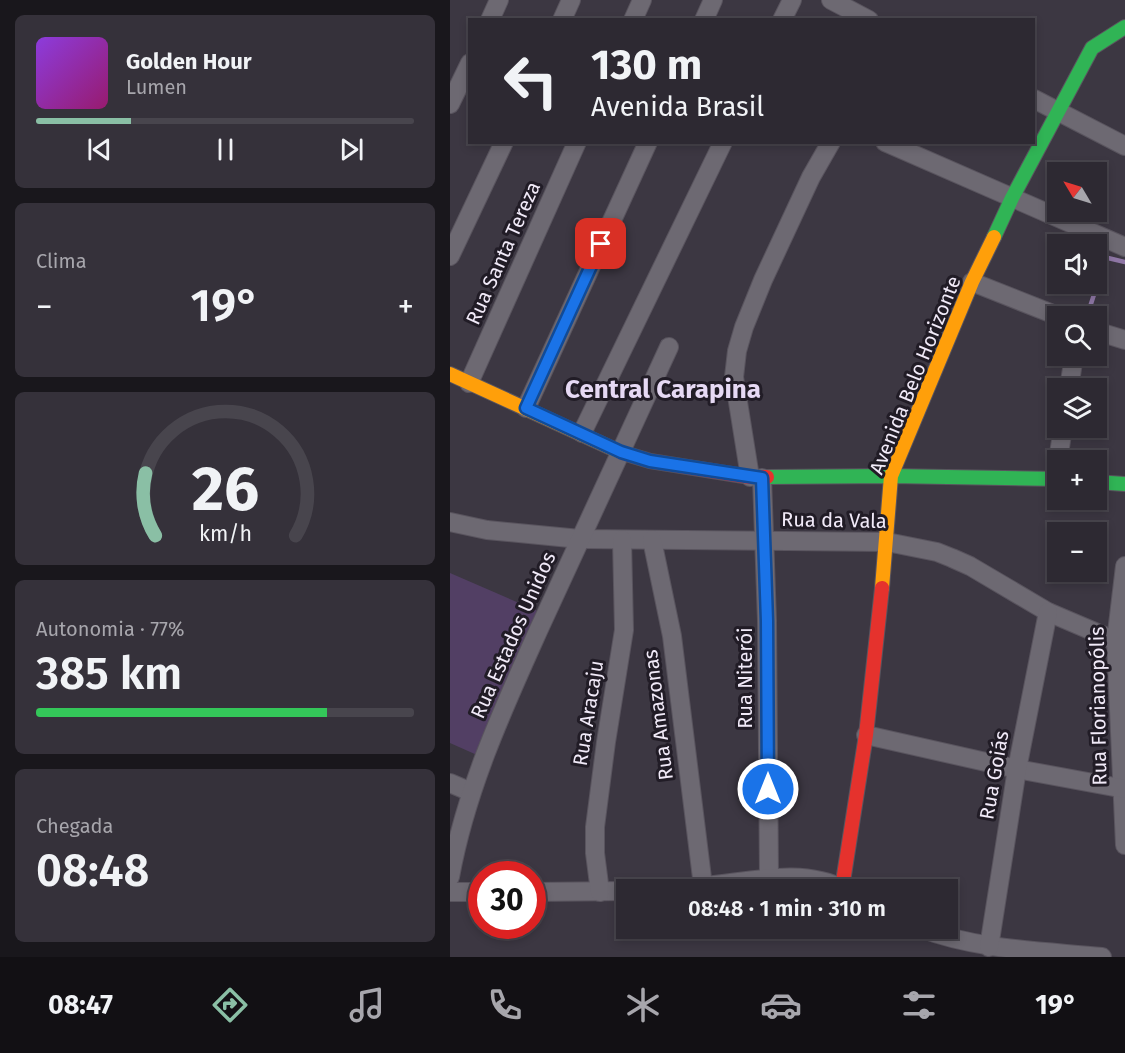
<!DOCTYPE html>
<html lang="pt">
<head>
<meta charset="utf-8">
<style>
  :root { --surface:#2d2932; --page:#35313a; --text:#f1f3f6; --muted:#a7a6ac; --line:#48454d; --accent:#8abfa5 }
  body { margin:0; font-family:"Fira Sans",sans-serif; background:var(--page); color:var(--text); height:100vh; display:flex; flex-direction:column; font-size:22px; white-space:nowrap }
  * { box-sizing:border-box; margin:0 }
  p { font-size:20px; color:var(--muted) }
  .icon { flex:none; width:33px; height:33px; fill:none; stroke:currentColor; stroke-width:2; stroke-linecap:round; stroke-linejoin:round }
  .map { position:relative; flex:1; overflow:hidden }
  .side { display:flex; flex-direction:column; gap:15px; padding:15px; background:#19171c; width:450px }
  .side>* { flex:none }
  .top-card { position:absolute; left:18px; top:18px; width:567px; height:126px; border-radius:0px; box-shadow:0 3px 9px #0003,0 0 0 2px var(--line); background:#2d2932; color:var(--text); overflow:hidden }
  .needle { width:39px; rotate:308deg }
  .fabs { position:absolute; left:597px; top:162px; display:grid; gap:12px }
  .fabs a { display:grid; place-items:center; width:60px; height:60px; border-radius:0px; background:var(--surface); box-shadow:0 3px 9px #0003,0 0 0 2px var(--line); font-size:30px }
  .speed { position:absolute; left:18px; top:861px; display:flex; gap:12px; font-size:30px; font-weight:700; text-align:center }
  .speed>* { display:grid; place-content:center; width:78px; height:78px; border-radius:50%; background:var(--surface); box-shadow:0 3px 9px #0003,0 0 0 2px var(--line); line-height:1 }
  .speed .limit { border:9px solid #d22; background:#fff; color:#111 }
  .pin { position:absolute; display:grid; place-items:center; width:51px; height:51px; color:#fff; margin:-26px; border-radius:12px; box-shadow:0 3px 9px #0006 }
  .me { position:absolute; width:66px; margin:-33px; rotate:0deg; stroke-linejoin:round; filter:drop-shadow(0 0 4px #0008) }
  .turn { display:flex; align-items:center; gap:21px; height:126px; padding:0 24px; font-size:27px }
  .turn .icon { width:78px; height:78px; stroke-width:2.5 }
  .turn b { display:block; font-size:42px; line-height:51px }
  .big { font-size:45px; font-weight:600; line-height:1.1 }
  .side .widget { flex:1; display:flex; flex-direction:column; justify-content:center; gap:9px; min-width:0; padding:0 21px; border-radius:9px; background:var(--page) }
  .side .dial { align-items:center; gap:0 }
  .dial svg { height:156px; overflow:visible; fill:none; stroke:var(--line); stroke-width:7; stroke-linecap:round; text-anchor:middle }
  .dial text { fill:var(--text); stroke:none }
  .song { display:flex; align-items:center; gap:18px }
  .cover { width:72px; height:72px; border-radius:9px; background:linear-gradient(135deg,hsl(270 70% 55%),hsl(320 70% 35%)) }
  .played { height:6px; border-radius:3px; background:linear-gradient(90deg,var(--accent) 25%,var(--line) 25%) }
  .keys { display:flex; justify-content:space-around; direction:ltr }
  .heat { display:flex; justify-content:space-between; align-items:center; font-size:33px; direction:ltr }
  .charge { height:9px; border-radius:4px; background:linear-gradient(90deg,#34c759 77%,var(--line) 0) }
  .trip { position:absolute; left:166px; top:879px; width:342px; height:60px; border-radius:0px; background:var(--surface); box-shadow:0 3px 9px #0003,0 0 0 2px var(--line); font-weight:600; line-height:60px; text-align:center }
  .tab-bar { display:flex; height:96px; justify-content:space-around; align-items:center; background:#121014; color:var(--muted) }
  .tab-bar .icon { width:42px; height:42px }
  .tab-bar .selected { color:var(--accent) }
  .tab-bar b { font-size:27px; color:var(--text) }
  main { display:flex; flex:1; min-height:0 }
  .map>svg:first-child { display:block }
  .green { fill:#523f64 }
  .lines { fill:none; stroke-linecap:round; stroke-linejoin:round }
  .stream { stroke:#8e76a5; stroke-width:4.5 }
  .street-casing { stroke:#59545e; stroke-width:20 }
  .fast-casing { stroke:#59545e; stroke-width:16 }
  .slow-casing { stroke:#59545e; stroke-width:16 }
  .jam-casing { stroke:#59545e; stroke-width:16 }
  .street { stroke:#6d6972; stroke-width:18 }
  .fast { stroke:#30b455; stroke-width:14 }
  .slow { stroke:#ff9f0a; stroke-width:14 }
  .jam { stroke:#e5322d; stroke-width:14 }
  .route-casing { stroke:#114b97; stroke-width:15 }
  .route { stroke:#1a73e8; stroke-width:10 }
  .labels { text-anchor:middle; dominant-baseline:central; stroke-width:6; stroke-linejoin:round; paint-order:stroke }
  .street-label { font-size:20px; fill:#f1eaf8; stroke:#211c26 }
  .district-label { font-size:26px; font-weight:bold; fill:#e6d9f4; stroke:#211c26 }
</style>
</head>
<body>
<main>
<section class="side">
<div class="widget">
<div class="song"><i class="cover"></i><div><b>Golden Hour</b><p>Lumen</p></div></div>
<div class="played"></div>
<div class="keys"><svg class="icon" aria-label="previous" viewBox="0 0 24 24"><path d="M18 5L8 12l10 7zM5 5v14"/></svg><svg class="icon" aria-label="pause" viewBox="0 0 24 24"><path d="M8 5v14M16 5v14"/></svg><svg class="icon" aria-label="next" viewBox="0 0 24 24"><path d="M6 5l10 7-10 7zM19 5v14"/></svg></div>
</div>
<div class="widget"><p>Clima</p>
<div class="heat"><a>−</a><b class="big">19°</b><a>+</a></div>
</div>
<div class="widget dial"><svg viewBox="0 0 100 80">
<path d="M14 69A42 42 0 1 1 86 69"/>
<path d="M14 69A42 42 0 0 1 9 37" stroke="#8abfa5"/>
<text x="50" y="56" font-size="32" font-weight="700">26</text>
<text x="50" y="72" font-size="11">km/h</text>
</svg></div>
<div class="widget"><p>Autonomia · 77%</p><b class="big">385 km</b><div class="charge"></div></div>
<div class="widget"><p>Chegada</p><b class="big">08:48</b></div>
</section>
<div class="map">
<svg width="675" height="957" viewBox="0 0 675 957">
  <rect width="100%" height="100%" fill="#3c3742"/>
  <path class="green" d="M0,573L90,612L27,755L0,743Z"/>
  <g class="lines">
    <path class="stream" d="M637,316L655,261L658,258L675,262"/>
    <g class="street-casing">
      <g id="street">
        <path d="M381,0L419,20"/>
        <path d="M40,20L49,0"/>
        <path d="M112,20L121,0"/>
        <path d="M183,20L192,0"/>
        <path d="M254,20L263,0"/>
        <path d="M332,20L342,0"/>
        <path d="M584,99L675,146"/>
        <path d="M0,104L20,63"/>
        <path d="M435,142L675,247"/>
        <path d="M0,256L54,142"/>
        <path d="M522,282L608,316"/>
        <path d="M646,331L675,340"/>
        <path d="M19,383L127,142"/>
        <path d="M619,388L624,356"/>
        <path d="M76,408L198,142"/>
        <path d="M132,433L273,142"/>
        <path d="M300,477L284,377L287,351L294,327L313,280L361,177L381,142"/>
        <path d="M312,478L317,621L319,879"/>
        <path d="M605,479L613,428"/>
        <path d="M0,522L37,530L130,539L437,542L487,552L502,558L520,566L598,612L666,641L675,642"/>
        <path d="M202,540L222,636L253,886"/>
        <path d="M675,566L666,641L675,845"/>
        <path d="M416,735L567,769L675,789"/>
        <path d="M0,783L21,792"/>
        <path d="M0,877C16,789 53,709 89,629C132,534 176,441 219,347"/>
        <path d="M199,890C217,888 236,888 254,886C300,882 353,867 395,890"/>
        <path d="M0,892H32"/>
        <path d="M82,892L177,891"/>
        <path d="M150,892L145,853V827L156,742L174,630L172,540"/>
        <path d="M470,928C528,950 591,951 652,957"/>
        <path d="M539,947L567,769L598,612"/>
      </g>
    </g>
    <g class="fast-casing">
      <g id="fast">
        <path d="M544,237L562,198L642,48L675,27"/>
        <path d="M317,477L441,476L608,479"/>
        <path d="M646,482L675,484"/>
      </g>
    </g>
    <g class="slow-casing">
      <g id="slow">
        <path d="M0,374L170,452"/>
        <path d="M432,588L441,476L522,282L544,237"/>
      </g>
    </g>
    <g class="jam-casing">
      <g id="jam">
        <path d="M170,452L200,461L300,477H317"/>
        <path d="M392,888L416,735L432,588"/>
      </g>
    </g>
    <use href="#street" class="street"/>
    <use href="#fast" class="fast"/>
    <use href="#slow" class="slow"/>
    <use href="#jam" class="jam"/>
  </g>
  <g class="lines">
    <g class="route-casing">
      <path id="route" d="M151,244L76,408L171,452L200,461L312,478L317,621L318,789"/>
    </g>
    <use href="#route" class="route"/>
  </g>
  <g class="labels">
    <g class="street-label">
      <text transform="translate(53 253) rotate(-66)">Rua Santa Tereza</text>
      <text transform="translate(465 375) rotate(-68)">Avenida Belo Horizonte</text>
      <text transform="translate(384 520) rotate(1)">Rua da Vala</text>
      <text transform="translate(63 635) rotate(-66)">Rua Estados Unidos</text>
      <text transform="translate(295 678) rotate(-90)">Rua Niterói</text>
      <text transform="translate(648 706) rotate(-91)">Rua Florianopólis</text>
      <text transform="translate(138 713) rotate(-81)">Rua Aracaju</text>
      <text transform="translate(208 715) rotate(-97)">Rua Amazonas</text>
      <text transform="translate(544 775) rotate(-80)">Rua Goiás</text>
    </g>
    <g class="district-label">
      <text x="213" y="389">Central Carapina</text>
    </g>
  </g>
</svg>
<div class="fabs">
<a><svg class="needle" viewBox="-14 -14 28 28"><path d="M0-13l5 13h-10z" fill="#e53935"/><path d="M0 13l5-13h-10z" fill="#a7a6ac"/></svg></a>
<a><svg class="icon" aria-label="sound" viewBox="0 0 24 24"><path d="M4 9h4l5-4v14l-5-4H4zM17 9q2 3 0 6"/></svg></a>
<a><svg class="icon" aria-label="search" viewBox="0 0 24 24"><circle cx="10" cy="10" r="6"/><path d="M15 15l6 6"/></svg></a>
<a><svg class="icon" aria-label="layers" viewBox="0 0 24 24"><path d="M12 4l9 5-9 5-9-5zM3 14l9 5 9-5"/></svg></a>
<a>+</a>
<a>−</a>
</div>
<div class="speed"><div class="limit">30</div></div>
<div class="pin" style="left:151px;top:244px;background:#d93025"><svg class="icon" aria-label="arrive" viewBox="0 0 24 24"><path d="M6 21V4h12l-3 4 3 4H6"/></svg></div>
<svg class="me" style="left:318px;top:789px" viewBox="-20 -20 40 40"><circle r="17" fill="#1a73e8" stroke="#fff" stroke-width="3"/><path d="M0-11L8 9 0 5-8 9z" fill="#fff"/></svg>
<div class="trip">08:48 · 1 min · 310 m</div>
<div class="top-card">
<div class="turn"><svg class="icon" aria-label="left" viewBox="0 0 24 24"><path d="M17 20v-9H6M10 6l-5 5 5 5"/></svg><div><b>130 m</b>Avenida Brasil</div></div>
</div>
</div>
</main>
<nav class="tab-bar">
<b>08:47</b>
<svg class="icon selected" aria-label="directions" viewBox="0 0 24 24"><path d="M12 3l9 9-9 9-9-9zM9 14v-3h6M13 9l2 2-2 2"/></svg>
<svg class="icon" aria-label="music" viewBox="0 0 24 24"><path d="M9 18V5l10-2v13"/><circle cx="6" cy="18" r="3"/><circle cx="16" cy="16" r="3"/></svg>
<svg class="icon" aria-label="phone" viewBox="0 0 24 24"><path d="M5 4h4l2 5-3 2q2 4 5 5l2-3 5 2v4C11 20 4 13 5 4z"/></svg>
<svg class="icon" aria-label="climate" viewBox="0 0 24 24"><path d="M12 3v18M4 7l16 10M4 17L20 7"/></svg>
<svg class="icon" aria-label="car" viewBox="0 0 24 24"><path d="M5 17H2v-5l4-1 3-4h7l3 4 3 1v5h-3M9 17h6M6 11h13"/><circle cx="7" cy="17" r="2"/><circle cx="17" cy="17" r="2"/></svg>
<svg class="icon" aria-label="filters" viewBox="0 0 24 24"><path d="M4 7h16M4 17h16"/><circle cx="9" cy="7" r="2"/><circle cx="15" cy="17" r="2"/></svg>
<b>19°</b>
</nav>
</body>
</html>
